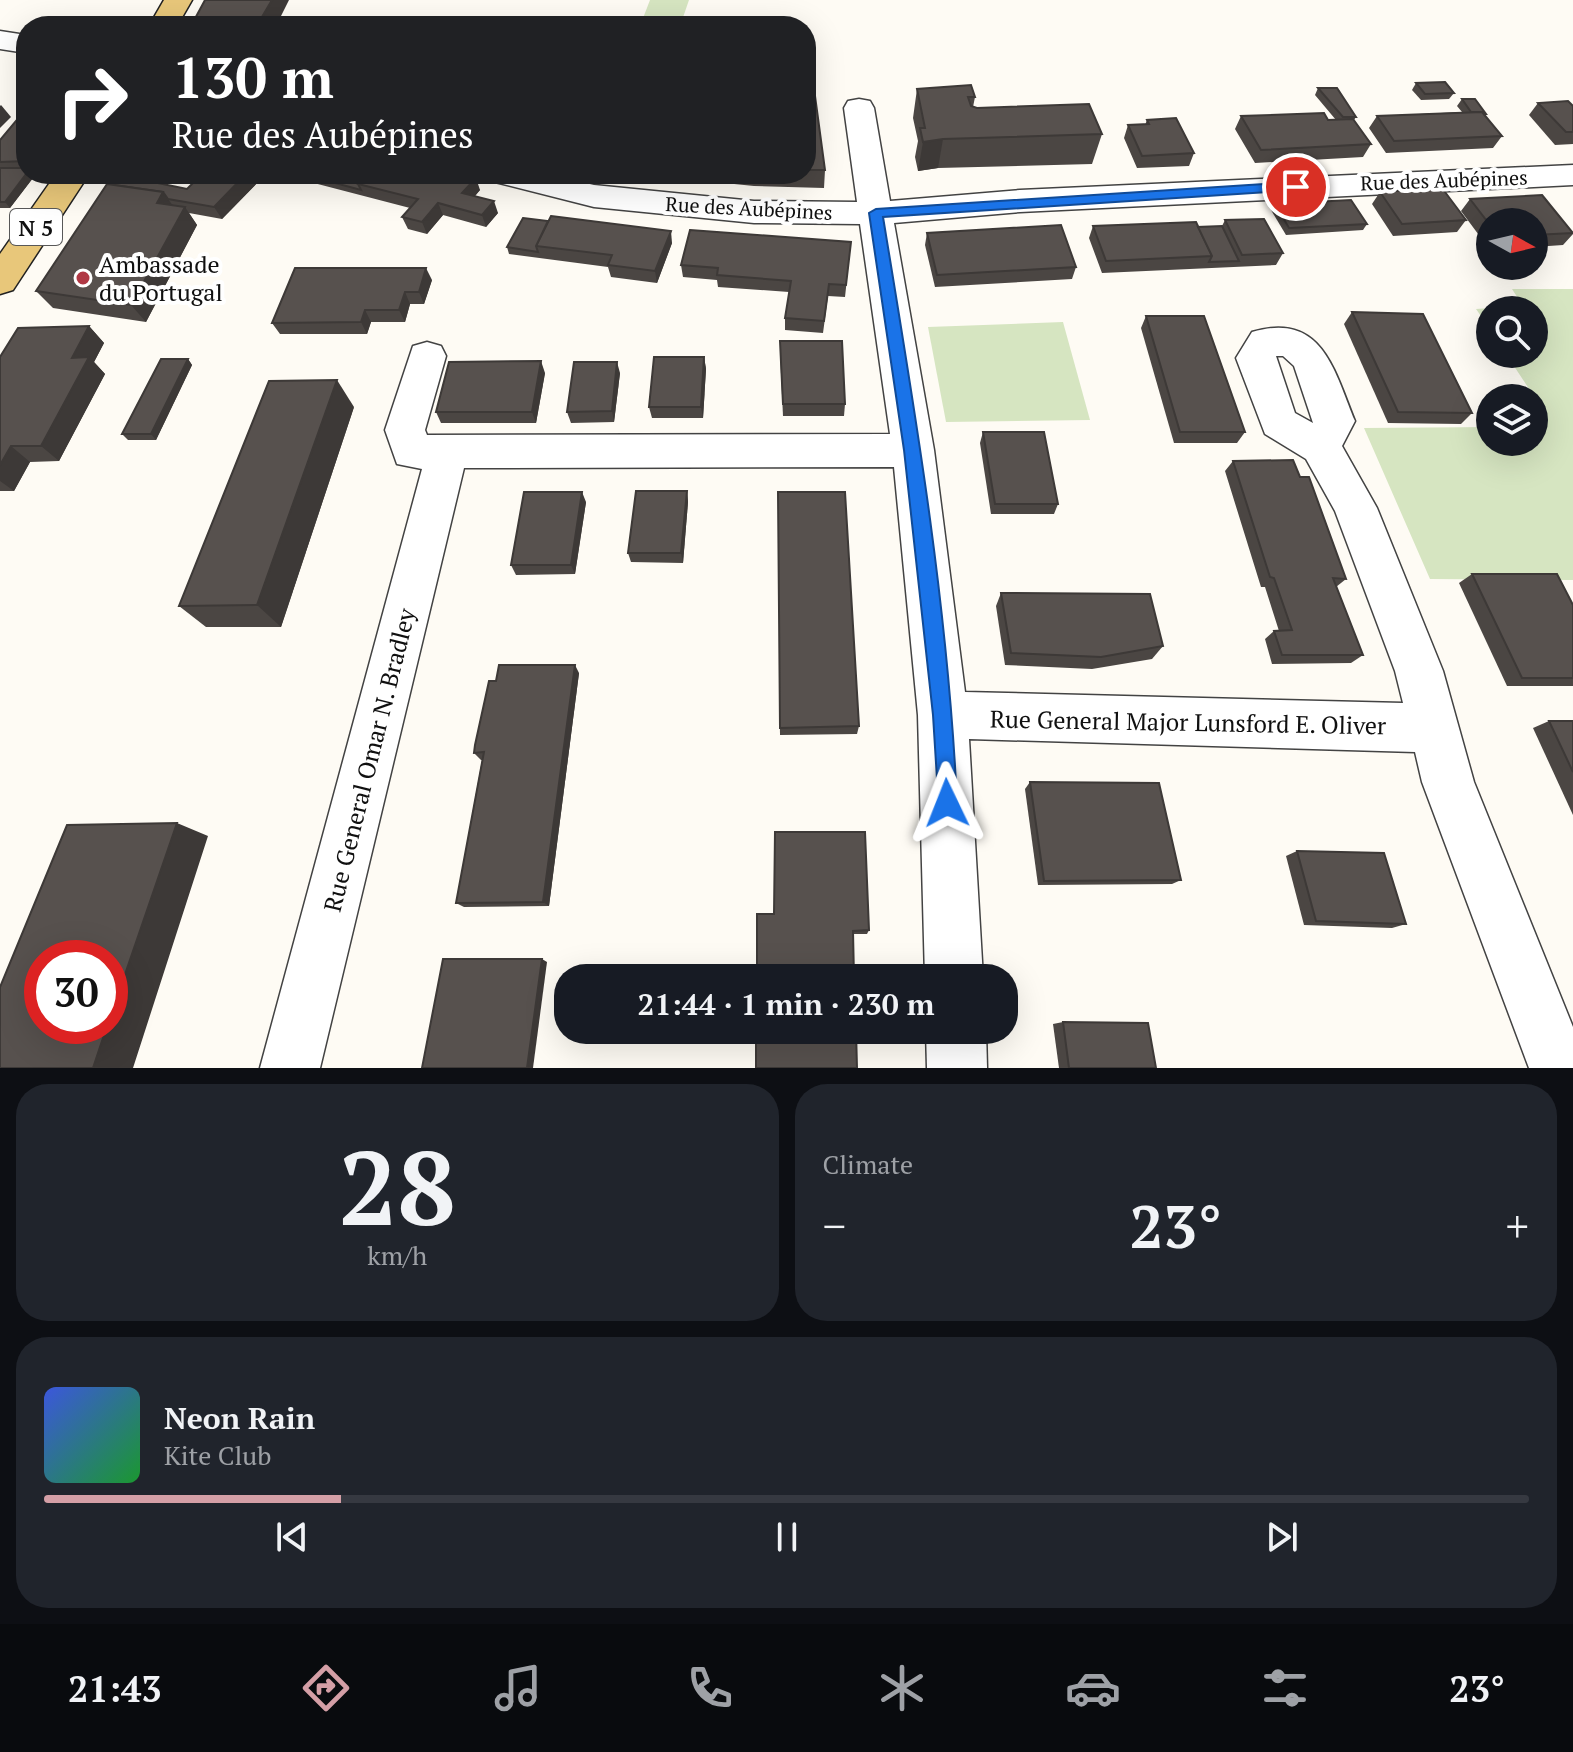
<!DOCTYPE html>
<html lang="en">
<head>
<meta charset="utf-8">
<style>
  :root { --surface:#171b24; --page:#20242c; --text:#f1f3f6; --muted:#9ea1a6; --line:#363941; --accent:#d49fa6 }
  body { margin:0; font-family:"PT Serif",serif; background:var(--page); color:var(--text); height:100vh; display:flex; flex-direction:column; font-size:30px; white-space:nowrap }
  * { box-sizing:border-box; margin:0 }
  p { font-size:26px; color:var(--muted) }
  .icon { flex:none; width:44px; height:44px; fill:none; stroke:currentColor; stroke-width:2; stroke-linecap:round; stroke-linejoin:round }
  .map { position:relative; height:1068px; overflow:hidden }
  .drawer { display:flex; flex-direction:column; gap:16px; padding:16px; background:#0d0f14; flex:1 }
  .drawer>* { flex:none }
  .top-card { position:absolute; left:16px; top:16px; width:800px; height:168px; border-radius:32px; box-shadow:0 8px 32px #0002; background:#202124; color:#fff; overflow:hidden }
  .needle { width:52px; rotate:98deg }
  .buttons { position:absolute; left:1476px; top:208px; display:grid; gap:16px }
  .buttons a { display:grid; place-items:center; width:72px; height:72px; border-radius:50%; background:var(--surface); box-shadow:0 8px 32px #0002; font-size:40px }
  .speed { position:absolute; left:24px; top:940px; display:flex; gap:16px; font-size:40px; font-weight:700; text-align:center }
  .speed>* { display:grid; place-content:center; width:104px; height:104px; border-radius:50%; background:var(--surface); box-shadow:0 8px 32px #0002; line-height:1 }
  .speed .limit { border:12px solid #d22; background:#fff; color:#111 }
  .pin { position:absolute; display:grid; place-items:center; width:68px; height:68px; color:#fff; margin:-34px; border:4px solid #fff; border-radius:50%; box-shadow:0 2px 8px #0007 }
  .me { position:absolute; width:88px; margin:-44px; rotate:358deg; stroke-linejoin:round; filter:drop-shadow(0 0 6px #0008) }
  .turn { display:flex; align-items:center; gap:28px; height:168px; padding:0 24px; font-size:36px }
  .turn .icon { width:104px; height:104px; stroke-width:2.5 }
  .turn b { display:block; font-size:56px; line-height:68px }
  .big { font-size:60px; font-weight:700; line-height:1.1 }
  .drawer .tile { flex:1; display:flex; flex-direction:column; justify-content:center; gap:12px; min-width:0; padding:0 28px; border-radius:32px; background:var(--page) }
  .drawer .dial { align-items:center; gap:0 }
  .dial b { font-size:104px; line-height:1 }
  .song { display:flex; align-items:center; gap:24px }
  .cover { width:96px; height:96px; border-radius:12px; background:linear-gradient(135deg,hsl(230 70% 55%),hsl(130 70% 35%)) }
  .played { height:8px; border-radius:4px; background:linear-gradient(90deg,var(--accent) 20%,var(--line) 20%) }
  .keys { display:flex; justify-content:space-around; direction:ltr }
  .heat { display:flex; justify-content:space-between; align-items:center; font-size:44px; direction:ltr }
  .drawer .tiles { flex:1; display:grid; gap:16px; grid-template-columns:1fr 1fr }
  .tile:last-child { grid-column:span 2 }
  .trip { position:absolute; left:554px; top:964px; width:464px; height:80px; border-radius:32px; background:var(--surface); box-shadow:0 8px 32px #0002; font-weight:700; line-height:80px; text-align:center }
  .tab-bar { display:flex; height:128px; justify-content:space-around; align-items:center; background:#090b0e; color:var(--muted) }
  .tab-bar .icon { width:56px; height:56px }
  .tab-bar .active { color:var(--accent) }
  .tab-bar b { font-size:36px; color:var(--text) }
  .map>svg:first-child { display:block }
  .green { fill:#d6e5c1 }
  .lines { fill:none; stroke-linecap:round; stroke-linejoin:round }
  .minor-casing { stroke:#434343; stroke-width:3 }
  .major-casing { stroke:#212121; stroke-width:3 }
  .minor { fill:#fff; fill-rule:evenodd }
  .major { fill:#e8c77a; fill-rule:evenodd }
  .wall { fill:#4b4643 }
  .shaded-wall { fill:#3d3937 }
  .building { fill:#57514e; stroke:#3d3937; stroke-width:2 }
  .route { fill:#1a73e8; stroke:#114b97; stroke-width:2 }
  .poi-dot { fill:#b03844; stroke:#fff; stroke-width:3 }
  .labels { text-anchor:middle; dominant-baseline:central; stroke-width:8; stroke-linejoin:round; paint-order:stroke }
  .far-street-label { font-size:20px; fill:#101010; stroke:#fff }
  .shield { fill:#fff; stroke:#585858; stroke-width:2 }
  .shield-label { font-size:22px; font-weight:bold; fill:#101010 }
  .poi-label { font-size:24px; fill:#101010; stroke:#fff; text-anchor:start }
  .street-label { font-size:24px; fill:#101010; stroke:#fff }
</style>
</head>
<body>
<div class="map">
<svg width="1573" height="1068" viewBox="0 0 1573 1068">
  <rect width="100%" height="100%" fill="#fefbf4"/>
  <g class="green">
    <path d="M650,0H689L680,26H640Z"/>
    <path d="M1512,289H1573V580L1430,579L1364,428L1490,427V442H1534V405L1539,404L1506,354H1534V310H1490V329L1476,309L1523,306Z"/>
    <path d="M1063,322L1090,420L946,422L928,327Z"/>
  </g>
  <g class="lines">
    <g class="minor-casing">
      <g id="minor">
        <path d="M0,31L26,35V53L0,49Z"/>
        <path d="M859,99L870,101L874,108L890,201L1020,190L1573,165V185L1020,212L894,223L934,450L965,692L1403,703L1395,671L1335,511L1306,459L1265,434L1236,358L1252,332C1322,311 1334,370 1355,421L1342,446L1377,508L1443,671L1474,782L1573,1027V1068H1529L1422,782L1415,752L969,739L983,978H925L918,715L894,467L464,468L320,1068H260L422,469L397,464L385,430L413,346L427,342L441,346L446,356L425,430L427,435L890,434L860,224L754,223L594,207L491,181L487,174H547L594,185L754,201L857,202L844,108L848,101ZM1276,356H1283L1294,366L1313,423L1295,413Z"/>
        <path d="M926,1030H986L987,1068H927Z"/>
      </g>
    </g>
    <g class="major-casing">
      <g id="major">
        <path d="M164,0H192L177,26H149Z"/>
        <path d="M56,174H89L13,290L0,294V254Z"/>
      </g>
    </g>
    <use href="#minor" class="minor"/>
    <use href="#major" class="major"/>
  </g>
  <g class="wall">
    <path d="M1416,83L1454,93L1449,99L1421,100L1412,90Z"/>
    <path d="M1318,88L1356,117L1354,120L1371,144L1363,157L1255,163L1235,129L1241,116L1336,120L1315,95Z"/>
    <path d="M917,89L975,97L973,107L1102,134L1092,164L938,168L918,171L915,157L918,141L913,118Z"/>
    <path d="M806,97L825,170L824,188L754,186L635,174H806Z"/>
    <path d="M1462,99L1486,114L1485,116L1502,136L1493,148L1386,153L1369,128L1377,116L1462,112L1457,106Z"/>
    <path d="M1538,103L1573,106V144L1555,145L1529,115Z"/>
    <path d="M26,109V174H36L10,208H0V140Z"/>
    <path d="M1147,120L1194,153L1189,166L1137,168L1124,138L1128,125H1145Z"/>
    <path d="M99,174H169L163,184L187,189L202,174H259L262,178L222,219L189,213L197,225L146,322L53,308L36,291L110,184L106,178H102Z"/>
    <path d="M306,174H460L480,190L475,196L498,213L486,227L443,215L427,234L408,229L402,217L410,208L310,182Z"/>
    <path d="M1380,192L1466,220L1457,232L1393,236L1372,204Z"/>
    <path d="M1470,199L1573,232V234L1563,245L1534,247V222H1490V250L1461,211Z"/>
    <path d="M1275,204L1367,224L1363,230L1286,235L1271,210Z"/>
    <path d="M523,218L672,243L657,283L611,277L608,267L509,254L507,247Z"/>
    <path d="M1225,220L1283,253L1276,265L1102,273L1089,238L1093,226L1198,227L1222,226Z"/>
    <path d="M927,233L1076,267L1072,279L935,287L925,245Z"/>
    <path d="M851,242L845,297L828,296L823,333L785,330V318L789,292L718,287L717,280L683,277L681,265Z"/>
    <path d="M432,280L424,304H410L405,322H371L367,334H280L272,323Z"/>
    <path d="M1352,312L1472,413L1461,424L1388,423L1344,324Z"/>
    <path d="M1146,316L1245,432L1237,443H1174L1141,328Z"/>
    <path d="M89,326L104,343L94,362L105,374L59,461L30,462L14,491H0V357Z"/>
    <path d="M780,353L845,404L844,416H783Z"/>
    <path d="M704,357L706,369L703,418H652L649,407Z"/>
    <path d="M188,359L192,365L156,440H128L122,434Z"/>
    <path d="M545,373L536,423H441L436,412Z"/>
    <path d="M620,373L614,422L571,423L567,412Z"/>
    <path d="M354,407L281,627H206L179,606Z"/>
    <path d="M983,432L1058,504L1054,514H991L980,443Z"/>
    <path d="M1233,461L1300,477L1346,579L1336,587L1363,655L1351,663L1272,664L1265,639L1274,631H1279L1265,587H1261L1225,471Z"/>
    <path d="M687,491L688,502L683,563L631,562L628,553Z"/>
    <path d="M778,492L859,726L857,734L780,735Z"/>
    <path d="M586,502L575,574L516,575L511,565Z"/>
    <path d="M1472,574L1573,605V686H1507L1459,583Z"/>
    <path d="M1001,593L1163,646L1152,659L1092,669L1005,665L996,606Z"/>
    <path d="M579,673L549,906L464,907L456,903L482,760H481L474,753L496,681Z"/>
    <path d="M1549,721H1573V815L1533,728Z"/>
    <path d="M1030,782L1181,880L1172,884L1038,885L1025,789Z"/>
    <path d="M1297,851L1406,924L1392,928L1304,925L1286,856Z"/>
    <path d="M757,914L869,930L867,934H853Z"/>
    <path d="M1063,1022L1156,1068H1059L1053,1024Z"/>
  </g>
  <g class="shaded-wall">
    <path d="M272,0H289L276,26L262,17Z"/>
    <path d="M1,105L11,117L0,128V106Z"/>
    <path d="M943,139L938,168L918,171L923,142Z"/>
    <path d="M26,174H36L10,208L5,202Z"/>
    <path d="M153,174H169L157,193L148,181Z"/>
    <path d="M246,174H259L262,178L222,219L214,207Z"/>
    <path d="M335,174H353L335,183L332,177Z"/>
    <path d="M476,178L480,190L467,205L462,193Z"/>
    <path d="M163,192L176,210L157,203Z"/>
    <path d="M494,201L498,213L486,227L482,215Z"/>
    <path d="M438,203L443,215L427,234L422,222Z"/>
    <path d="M185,207L197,225L146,322L131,305Z"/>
    <path d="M671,231L672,243L657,283L655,271Z"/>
    <path d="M426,268L432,280L424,304L419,292Z"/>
    <path d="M405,292L410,304L405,322L399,310Z"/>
    <path d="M365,310L371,322L367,334L361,322Z"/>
    <path d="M89,326L104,343L94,362L105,374L59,461L41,446L72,358Z"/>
    <path d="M704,357L706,369L703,418L701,407Z"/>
    <path d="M188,359L192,365L156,440L151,434Z"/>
    <path d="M541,361L545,373L536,423L532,412Z"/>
    <path d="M617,362L620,373L614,422L612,411Z"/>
    <path d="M337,380L354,407L281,627L257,605Z"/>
    <path d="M11,446L30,462L14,491L0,481V465Z"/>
    <path d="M687,491L688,502L683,563L681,553Z"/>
    <path d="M582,492L586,502L575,574L571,565Z"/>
    <path d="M575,665L579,673L549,906L543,902Z"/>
    <path d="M177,823L208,836L133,1068H93L107,1026H110V1018Z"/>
    <path d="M542,959L547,962L533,1068H527Z"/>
  </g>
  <g class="building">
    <path d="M205,0H272L262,17L293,26H191Z"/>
    <path d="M1445,82L1454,93L1425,94L1416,83Z"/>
    <path d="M971,85L975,97H968L971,106L977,108L1089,104L1102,134L943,139L923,142L920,128H925L917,89Z"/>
    <path d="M1318,88H1337L1356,117H1343Z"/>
    <path d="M815,96L825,170H806V97Z"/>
    <path d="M1462,99H1475L1486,114H1484L1482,112H1471Z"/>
    <path d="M1568,101L1573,106V132H1566L1538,103Z"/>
    <path d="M26,109V161L0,162V140Z"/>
    <path d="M1482,112L1502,136L1394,141L1377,116Z"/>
    <path d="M1324,113L1328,120L1353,119L1371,144L1261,150L1241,116Z"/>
    <path d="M1176,118L1194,153L1142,156L1128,125L1149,124L1147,120Z"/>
    <path d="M0,168H26V174L5,202H0Z"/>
    <path d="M103,174H153L148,181L187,189L202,174H246L214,207L168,199L163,192L114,185L120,176Z"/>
    <path d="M321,174H335L332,177Z"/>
    <path d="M344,174H367L358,184L361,190L335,183Z"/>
    <path d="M367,174H460L476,178L462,193L494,201L482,215L438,203L422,222L402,217L418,199L358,184Z"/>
    <path d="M107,184L163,192L157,203L185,207L131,305L36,291Z"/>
    <path d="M1442,188L1466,220L1402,224L1380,192Z"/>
    <path d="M1542,195L1573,233L1534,235V222H1490V225L1470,199Z"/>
    <path d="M1351,200L1367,224L1289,228L1275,204Z"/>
    <path d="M551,216L671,231L655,271L608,265L612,255L536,246Z"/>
    <path d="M523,218L548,221L536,246L538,252L507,247Z"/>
    <path d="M1264,219L1283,253L1242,255L1225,220Z"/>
    <path d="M1196,222L1212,256L1106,261L1093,226Z"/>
    <path d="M1061,225L1076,267L937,275L927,233Z"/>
    <path d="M1222,226L1239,261L1209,262L1212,256L1198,227Z"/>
    <path d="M690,230L851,242L846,285L829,284L824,321L785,318L791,281L717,275L718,268L681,265Z"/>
    <path d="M295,268H426L419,292H405L399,310H365L361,322L272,323Z"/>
    <path d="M1352,312L1423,314L1472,413L1398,412Z"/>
    <path d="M1146,316H1204L1245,432H1180Z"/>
    <path d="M89,326L72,358L89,357L41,446H11L0,465V357L18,328Z"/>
    <path d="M780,341H842L845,404H783Z"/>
    <path d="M654,357H704L701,407H649Z"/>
    <path d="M161,359H188L151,434H122Z"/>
    <path d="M541,361L532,412H436L449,362Z"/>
    <path d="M574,362H617L612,411L567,412Z"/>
    <path d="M337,380L257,605L179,606L269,381Z"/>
    <path d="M983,432H1044L1058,504H995Z"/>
    <path d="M1293,460L1300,477H1309L1346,579L1333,578L1363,655H1282L1274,631L1292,630L1274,578L1270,577L1233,461Z"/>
    <path d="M636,491H687L681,553H628Z"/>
    <path d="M524,492H582L571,565H511Z"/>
    <path d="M778,492H845L859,726L780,728Z"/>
    <path d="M1472,574H1557L1573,605V678H1522Z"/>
    <path d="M1001,593L1150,594L1163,646L1101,657L1011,653Z"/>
    <path d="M499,665H575L543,902L456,903L484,752L474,753L475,745L489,681H496Z"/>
    <path d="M1549,721H1573V772Z"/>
    <path d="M1030,782L1159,783L1181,880L1044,881Z"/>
    <path d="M177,823L110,1018V958H42V1026H107L93,1068H0V987L67,825Z"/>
    <path d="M775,832H865L869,930L853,931L854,978H757V914H774Z"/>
    <path d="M1297,851L1384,853L1406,924L1316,921Z"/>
    <path d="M443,959H542L527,1068H422Z"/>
    <path d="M1063,1022L1148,1023L1156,1068H1069Z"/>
    <path d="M756,1030H856L857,1068H756Z"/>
  </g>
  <path class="route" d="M1296,182L1302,187L1300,190L883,217C915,411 948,606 957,803L954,811L947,814L939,811L933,715L904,450L869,213L876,209Z"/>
  <circle class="poi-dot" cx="83" cy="278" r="8"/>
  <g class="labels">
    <g class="far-street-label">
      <text transform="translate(1444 180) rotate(-2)">Rue des Aubépines</text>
      <text transform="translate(749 208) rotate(3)">Rue des Aubépines</text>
    </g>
    <rect class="shield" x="10" y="209" width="52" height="36" rx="6"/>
    <g class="shield-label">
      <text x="36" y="227">N 5</text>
    </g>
    <g class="poi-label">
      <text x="99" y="264">Ambassade<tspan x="99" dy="28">du Portugal</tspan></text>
    </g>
    <g class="street-label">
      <text transform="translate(1188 722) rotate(1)">Rue General Major Lunsford E. Oliver</text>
      <text transform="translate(369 760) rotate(-76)">Rue General Omar N. Bradley</text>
    </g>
  </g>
</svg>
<div class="buttons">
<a><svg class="needle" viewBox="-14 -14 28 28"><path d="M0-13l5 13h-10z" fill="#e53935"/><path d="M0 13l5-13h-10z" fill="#9ea1a6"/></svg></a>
<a><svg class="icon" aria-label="search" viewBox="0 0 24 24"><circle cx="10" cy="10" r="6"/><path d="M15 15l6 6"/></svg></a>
<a><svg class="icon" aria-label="layers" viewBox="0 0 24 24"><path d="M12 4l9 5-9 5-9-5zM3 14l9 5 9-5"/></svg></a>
</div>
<div class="speed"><div class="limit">30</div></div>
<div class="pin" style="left:1296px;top:187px;background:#d93025"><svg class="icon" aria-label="arrive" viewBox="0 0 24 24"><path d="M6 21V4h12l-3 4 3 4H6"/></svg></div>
<svg class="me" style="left:947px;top:803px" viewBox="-20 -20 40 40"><path d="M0-17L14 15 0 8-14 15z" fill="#1a73e8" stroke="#fff" stroke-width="4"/></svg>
<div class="trip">21:44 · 1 min · 230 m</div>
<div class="top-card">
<div class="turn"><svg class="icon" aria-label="right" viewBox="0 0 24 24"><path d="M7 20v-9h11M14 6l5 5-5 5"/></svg><div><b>130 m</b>Rue des Aubépines</div></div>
</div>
</div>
<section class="drawer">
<div class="tiles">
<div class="tile dial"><b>28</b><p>km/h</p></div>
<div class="tile"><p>Climate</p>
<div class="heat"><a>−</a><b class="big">23°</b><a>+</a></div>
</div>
<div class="tile">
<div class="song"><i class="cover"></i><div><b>Neon Rain</b><p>Kite Club</p></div></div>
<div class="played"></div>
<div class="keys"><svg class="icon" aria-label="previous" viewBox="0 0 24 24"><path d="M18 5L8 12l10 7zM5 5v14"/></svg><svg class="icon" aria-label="pause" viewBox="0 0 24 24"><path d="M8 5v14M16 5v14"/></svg><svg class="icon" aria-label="next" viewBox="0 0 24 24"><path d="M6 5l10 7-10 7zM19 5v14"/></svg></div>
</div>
</div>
</section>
<nav class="tab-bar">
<b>21:43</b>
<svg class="icon active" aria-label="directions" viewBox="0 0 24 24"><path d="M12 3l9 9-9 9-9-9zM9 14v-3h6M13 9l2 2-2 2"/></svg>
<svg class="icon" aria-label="music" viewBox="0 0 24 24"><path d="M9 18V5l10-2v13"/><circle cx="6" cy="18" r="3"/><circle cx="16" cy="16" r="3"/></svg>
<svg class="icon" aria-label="phone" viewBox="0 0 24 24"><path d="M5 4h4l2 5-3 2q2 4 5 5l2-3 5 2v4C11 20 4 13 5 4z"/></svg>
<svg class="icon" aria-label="climate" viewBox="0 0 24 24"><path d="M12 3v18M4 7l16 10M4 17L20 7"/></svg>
<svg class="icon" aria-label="car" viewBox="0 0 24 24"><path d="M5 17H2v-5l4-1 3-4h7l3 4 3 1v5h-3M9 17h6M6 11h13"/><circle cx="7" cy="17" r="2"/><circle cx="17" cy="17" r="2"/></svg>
<svg class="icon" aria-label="filters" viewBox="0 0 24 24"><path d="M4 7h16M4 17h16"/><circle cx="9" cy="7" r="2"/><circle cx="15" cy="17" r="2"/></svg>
<b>23°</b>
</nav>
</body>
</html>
